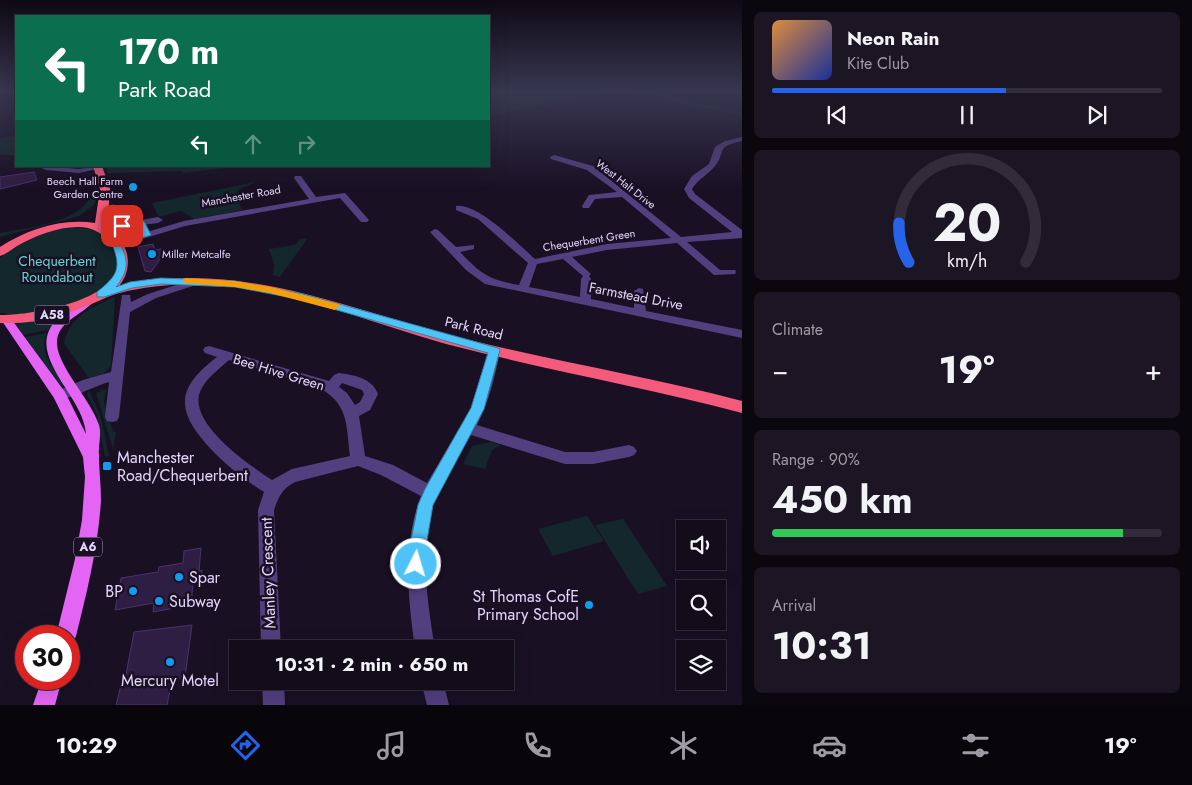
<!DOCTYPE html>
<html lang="en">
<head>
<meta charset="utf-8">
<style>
  :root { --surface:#130c1b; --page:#1c1524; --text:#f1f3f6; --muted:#9d9ba3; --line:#322c3a; --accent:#2563eb }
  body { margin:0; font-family:Jost,sans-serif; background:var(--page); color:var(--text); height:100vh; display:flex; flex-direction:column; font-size:19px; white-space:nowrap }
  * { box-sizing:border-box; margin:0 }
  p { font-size:16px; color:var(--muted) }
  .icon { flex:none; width:28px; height:28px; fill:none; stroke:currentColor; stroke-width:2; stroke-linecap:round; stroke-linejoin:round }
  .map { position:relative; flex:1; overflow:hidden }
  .details { display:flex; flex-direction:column; gap:12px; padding:12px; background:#0a070f; width:450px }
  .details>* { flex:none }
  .guide { position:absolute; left:15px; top:15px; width:475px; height:152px; border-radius:0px; box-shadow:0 5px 20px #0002,0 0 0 1px var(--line); background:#0b6e4f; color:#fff; overflow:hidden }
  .fabs { position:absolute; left:676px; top:520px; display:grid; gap:10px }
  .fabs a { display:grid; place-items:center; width:50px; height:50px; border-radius:0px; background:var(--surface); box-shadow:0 5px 20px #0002,0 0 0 1px var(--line); font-size:25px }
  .speed { position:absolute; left:15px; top:625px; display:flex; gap:10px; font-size:25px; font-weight:700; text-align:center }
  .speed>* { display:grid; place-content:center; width:65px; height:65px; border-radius:50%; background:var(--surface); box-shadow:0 5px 20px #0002,0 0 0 1px var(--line); line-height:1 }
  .speed .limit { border:8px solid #d22; background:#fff; color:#111 }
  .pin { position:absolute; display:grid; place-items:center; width:42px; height:42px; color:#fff; margin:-21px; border-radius:10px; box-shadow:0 2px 8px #0006 }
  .me { position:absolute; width:55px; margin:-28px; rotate:5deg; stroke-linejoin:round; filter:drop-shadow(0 0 4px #0008) }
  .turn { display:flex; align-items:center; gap:18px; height:105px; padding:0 20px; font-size:22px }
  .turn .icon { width:65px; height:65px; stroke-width:2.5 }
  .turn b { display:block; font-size:35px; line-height:42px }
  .lanes { display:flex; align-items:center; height:48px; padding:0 20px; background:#0003; justify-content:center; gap:25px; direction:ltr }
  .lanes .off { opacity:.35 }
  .big { font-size:38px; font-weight:700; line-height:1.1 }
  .details .tile { flex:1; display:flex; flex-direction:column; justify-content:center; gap:8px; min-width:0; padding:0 18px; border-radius:8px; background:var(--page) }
  .details .dial { align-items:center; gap:0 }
  .dial svg { height:130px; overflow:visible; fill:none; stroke:var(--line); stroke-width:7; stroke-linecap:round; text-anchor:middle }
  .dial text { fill:var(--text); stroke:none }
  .song { display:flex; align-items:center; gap:15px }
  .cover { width:60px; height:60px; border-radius:8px; background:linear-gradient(135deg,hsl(30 70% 55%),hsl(230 70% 35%)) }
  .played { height:5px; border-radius:2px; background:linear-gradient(90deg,var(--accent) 60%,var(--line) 60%) }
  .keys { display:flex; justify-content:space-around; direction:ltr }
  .heat { display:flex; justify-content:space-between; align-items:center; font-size:28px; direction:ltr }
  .charge { height:8px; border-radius:4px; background:linear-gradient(90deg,#34c759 90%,var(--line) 0) }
  .trip { position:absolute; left:229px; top:640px; width:285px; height:50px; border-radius:0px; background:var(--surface); box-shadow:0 5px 20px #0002,0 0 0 1px var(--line); font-weight:700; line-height:50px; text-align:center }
  .tabs { display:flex; height:80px; justify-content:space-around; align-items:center; background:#08050b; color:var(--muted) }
  .tabs .icon { width:35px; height:35px }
  .tabs .selected { color:var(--accent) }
  .tabs b { font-size:22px; color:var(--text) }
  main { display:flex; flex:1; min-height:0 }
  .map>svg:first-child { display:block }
  .green { fill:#14272d }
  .building { fill:#2f1e43; stroke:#4d316e }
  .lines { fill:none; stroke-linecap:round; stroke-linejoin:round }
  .minor { fill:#523f7f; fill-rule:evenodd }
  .major { fill:#e465f4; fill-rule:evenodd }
  .highway { fill:#f35a7b; fill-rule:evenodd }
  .route { fill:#4fc3f7; stroke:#337fa1 }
  .slow { fill:#f59e0b }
  .poi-dot { fill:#119ded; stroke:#191024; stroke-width:2 }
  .labels { text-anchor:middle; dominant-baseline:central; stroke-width:5; stroke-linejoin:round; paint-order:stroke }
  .far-poi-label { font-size:11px; fill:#e4d6fc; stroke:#191024; text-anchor:end }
  .far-street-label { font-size:11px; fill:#e4d6fc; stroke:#191024 }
  .shield { fill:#191024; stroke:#a79bbb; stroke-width:1 }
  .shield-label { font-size:12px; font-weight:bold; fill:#e4d6fc }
  .park-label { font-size:14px; fill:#67d6d7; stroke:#191024 }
  .street-label { font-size:14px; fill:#e4d6fc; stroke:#191024 }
  .near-poi-label { font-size:16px; fill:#e4d6fc; stroke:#191024; text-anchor:start }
  .near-street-label { font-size:16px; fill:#e4d6fc; stroke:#191024 }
</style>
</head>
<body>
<main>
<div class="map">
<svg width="742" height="705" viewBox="0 0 742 705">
  <rect width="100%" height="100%" fill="#191024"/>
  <g class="green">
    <path d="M489,90H645L742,113V115L618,91L489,116Z"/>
    <path d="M16,136V156L0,154V138Z"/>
    <path d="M106,166H243L183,173V171L107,173Z"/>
    <path d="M256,182L240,189L236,193L242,210L195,219L181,211L159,217L152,203Z"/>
    <path d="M99,194L94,205L79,216L0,237V233C25,228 58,225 79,210C88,204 87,197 99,194Z"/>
    <path d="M69,228C87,227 103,229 111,247C113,253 117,259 116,266C116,289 72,305 54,311C38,315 16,316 0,313V258C16,240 46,230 69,228Z"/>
    <path d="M308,238L280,277L273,275L274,264L269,249L295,245L300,239Z"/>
    <path d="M115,297L111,366L101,376L90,380L64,343C70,316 92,307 115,297Z"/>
    <path d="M56,317L57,319L48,330L23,335L15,324Z"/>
    <path d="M47,333C38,353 53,368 65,384L64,386L59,385L25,337Z"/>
    <path d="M106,389L104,402L113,432H116L113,449L96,393Z"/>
    <path d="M89,390L101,418L109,456L105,457L97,415L87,394Z"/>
    <path d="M491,442L501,445L492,450L485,469L463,464L472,446Z"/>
    <path d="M587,516L604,541L553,556L538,529Z"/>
    <path d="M623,519L667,586L638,594L595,525Z"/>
  </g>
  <g class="building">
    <path d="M34,172L37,180L0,189V177Z"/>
    <path d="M153,244L155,250L162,249L164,254L151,272L145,271L138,247Z"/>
    <path d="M201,548L199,571L202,570L201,583L193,584L191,605L153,612L154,603L115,610L121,578L158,572L159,567L183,563L184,551Z"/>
    <path d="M192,625L185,677L172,679L167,705H116L122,681L125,680L134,632Z"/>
  </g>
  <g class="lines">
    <g class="minor">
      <path d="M742,137V141C714,147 727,151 715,166C708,175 699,178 692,189L695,194L742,230V238L687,242L720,270H735L736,272L735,274L714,275L677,243L607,250L572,257L591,274L589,276L591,279V299L634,308V291L639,288L643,289L646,311L742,330V338L485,284L466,270L430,232L435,229L438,230L456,247L474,245V249L460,252C482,275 488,279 519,285L528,263L478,219L456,210V206C478,203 518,244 535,259L607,244L671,238L622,197L595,199L589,208H583L582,206L589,195L617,192L587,170L551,159L550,157L554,155L593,166L681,237L732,232L689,198L684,189L692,176L709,164L715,147L725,141ZM563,259L583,276L581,279L580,297L529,287L537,264Z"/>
      <path d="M44,166L79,169L100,166L102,168L79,173L46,170L42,168Z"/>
      <path d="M295,176H301L316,197L345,193L369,220L367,222H361L340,198L185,226L116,247L111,244L113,242L184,221L309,199L294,178Z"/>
      <path d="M113,204L117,207L124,223L158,217L163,220L158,223L119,228L114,224L109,207Z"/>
      <path d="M198,278L203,281L202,283L156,298L130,312L119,417L117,421L112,422L107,421L105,417L109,382C97,385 64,402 55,400L53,396L55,392L83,380L111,372L122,295H130L131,302L148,294Z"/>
      <path d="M209,346L329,381L334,375L339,373C354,375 372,378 378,394L370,410L359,416L365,456L393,465L427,483L471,409L488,351L494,347L500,351C495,377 489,402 477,425L565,452H593L629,445L634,447L637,451L634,455L629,457L593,464H565L471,435C460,454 447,472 438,492C417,541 427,598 435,649H415C408,598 402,545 421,496L381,475L358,466L295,482C282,489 279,496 274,510L281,649H261L258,510L264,492C240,478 183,432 185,402C185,383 203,368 217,357L205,353L203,350L205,347ZM229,360L316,386C349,403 346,423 350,456L292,469L272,480C249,465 188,423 200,392C205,379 219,369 229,360ZM342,383L362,390L364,394L360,402L355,405L347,393L339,387Z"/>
      <path d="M262,681H284L285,705H263Z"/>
      <path d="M421,681H443L449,705H427Z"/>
    </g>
    <g class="major">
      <path d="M87,299L93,302C81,316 56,322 57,344C58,367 91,400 99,425C102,435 98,445 99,455C99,471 101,485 101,501C98,547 87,592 76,636L73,643L69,645V636H56L75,559L82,520L85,477L83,457L54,398L0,318L5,315L9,316L65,392L86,434C84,395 21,354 58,318C65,311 77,301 87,299Z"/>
      <path d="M42,679H62L55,705H33Z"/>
    </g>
    <path class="highway" d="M93,166H102L110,189L107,228C129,239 135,269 118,287C234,257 346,309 458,337C552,361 648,376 742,401V413C648,388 552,371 458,347C370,324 282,283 190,284C163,285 127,288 103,299C70,314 38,325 0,323V315C32,316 146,297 111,244C103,233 92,227 78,227C57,227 35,236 17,246C11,250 6,254 0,256V247C28,229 62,218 95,223L100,189Z"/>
  </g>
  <linearGradient id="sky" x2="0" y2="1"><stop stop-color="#0e0914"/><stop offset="0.48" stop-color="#383750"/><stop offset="1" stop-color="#383750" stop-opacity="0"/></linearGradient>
  <rect width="742" height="189" fill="url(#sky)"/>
  <path class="route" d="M141,221H144L151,235L121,245C129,262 128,272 116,287L130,282L161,278L235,281L303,294L498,348L500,350L484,409L433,505L422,570L416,572L410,570L408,564L409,550L418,505L425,489L471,408L488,353L298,299L235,287L161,284L132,288L104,297H97V292C117,276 122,269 112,244L113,242L142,234L138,226L122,229L118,226L122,223Z"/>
  <path class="slow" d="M186,278L235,281L271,287L339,304L340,306L335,310L270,293L235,287L183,283V279Z"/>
  <g class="poi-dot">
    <circle cx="133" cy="187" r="5"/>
    <circle cx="152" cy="254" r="5"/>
    <rect x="102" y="461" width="10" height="10" rx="2.5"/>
    <circle cx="179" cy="577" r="5"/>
    <circle cx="133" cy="591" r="5"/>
    <circle cx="159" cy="601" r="5"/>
    <circle cx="589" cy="605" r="5"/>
    <circle cx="170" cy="662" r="5"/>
  </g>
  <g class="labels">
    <g class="far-poi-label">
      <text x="123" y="181">Beech Hall Farm<tspan x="123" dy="13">Garden Centre</tspan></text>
      <text x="162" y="254" text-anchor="start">Miller Metcalfe</text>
    </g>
    <g class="far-street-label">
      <text transform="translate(626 184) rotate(38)">West Halt Drive</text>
      <text transform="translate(241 196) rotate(-10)">Manchester Road</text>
      <text transform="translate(589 240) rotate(-9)">Chequerbent Green</text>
    </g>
    <g class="shield">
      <rect x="34.5" y="305.5" width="35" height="19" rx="4"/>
      <rect x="74" y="537.5" width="28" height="19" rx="4"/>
    </g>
    <g class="shield-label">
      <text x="52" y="315">A58</text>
      <text x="88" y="547">A6</text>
    </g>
    <g class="park-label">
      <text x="57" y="261">Chequerbent<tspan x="57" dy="16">Roundabout</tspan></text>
    </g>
    <g class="street-label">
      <text transform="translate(636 296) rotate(11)">Farmstead Drive</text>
      <text transform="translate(474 328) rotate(14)">Park Road</text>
      <text transform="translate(279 372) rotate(17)">Bee Hive Green</text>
    </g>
    <g class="near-poi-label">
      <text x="117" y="457">Manchester<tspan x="117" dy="18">Road/Chequerbent</tspan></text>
      <text x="189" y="577">Spar</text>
      <text x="123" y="591" text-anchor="end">BP</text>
      <text x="579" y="596" text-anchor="end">St Thomas CofE<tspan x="579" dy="18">Primary School</tspan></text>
      <text x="169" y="601">Subway</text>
      <text x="170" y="680" text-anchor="middle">Mercury Motel</text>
    </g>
    <g class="near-street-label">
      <text transform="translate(268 573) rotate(-92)">Manley Crescent</text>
    </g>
  </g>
</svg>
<div class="fabs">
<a><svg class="icon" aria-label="sound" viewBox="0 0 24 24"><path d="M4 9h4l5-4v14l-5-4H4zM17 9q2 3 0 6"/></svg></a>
<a><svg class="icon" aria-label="search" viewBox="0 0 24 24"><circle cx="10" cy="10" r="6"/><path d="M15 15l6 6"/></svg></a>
<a><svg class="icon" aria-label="layers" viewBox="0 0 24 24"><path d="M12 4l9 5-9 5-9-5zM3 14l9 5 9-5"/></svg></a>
</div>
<div class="speed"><div class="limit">30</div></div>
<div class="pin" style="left:122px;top:226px;background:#d93025"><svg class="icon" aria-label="arrive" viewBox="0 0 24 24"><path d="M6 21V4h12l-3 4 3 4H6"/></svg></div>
<svg class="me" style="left:416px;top:564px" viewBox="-20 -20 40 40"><circle r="17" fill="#4fc3f7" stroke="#fff" stroke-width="3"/><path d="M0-11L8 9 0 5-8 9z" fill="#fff"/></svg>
<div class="trip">10:31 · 2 min · 650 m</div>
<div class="guide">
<div class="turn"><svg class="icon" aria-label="left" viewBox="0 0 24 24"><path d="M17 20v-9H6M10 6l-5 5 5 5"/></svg><div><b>170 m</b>Park Road</div></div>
<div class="lanes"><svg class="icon" aria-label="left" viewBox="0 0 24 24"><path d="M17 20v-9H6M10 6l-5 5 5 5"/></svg><svg class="icon off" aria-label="ahead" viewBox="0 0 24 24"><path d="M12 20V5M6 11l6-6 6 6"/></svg><svg class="icon off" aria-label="right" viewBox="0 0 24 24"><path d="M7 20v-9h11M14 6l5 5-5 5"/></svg></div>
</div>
</div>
<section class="details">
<div class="tile">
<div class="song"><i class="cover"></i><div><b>Neon Rain</b><p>Kite Club</p></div></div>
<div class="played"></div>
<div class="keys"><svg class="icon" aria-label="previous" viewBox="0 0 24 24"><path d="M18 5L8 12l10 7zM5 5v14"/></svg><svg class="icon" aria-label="pause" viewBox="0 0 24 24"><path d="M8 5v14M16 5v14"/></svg><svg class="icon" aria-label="next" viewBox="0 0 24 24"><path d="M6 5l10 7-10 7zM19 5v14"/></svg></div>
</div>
<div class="tile dial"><svg viewBox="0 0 100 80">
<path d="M14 69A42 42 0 1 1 86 69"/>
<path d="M14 69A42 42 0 0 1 8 45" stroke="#2563eb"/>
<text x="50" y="56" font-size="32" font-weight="700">20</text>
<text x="50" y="72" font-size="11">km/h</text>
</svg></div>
<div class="tile"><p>Climate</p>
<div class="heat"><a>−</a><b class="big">19°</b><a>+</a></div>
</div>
<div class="tile"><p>Range · 90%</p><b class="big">450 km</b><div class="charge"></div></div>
<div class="tile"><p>Arrival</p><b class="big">10:31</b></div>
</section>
</main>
<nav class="tabs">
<b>10:29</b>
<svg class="icon selected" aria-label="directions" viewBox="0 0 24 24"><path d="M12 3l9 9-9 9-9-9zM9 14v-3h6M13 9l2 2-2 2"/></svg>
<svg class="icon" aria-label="music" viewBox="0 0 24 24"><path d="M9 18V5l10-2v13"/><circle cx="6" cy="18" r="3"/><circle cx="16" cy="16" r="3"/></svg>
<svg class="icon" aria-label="phone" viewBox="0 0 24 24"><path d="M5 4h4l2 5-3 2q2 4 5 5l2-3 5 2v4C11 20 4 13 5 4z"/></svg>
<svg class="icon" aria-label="climate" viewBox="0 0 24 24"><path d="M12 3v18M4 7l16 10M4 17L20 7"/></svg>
<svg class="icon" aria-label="car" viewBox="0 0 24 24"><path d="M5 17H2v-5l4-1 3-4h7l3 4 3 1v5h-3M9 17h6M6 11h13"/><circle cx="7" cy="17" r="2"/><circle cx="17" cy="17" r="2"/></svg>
<svg class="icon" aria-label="filters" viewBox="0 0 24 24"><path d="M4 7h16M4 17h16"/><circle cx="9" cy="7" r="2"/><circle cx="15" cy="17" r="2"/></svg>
<b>19°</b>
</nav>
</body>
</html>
